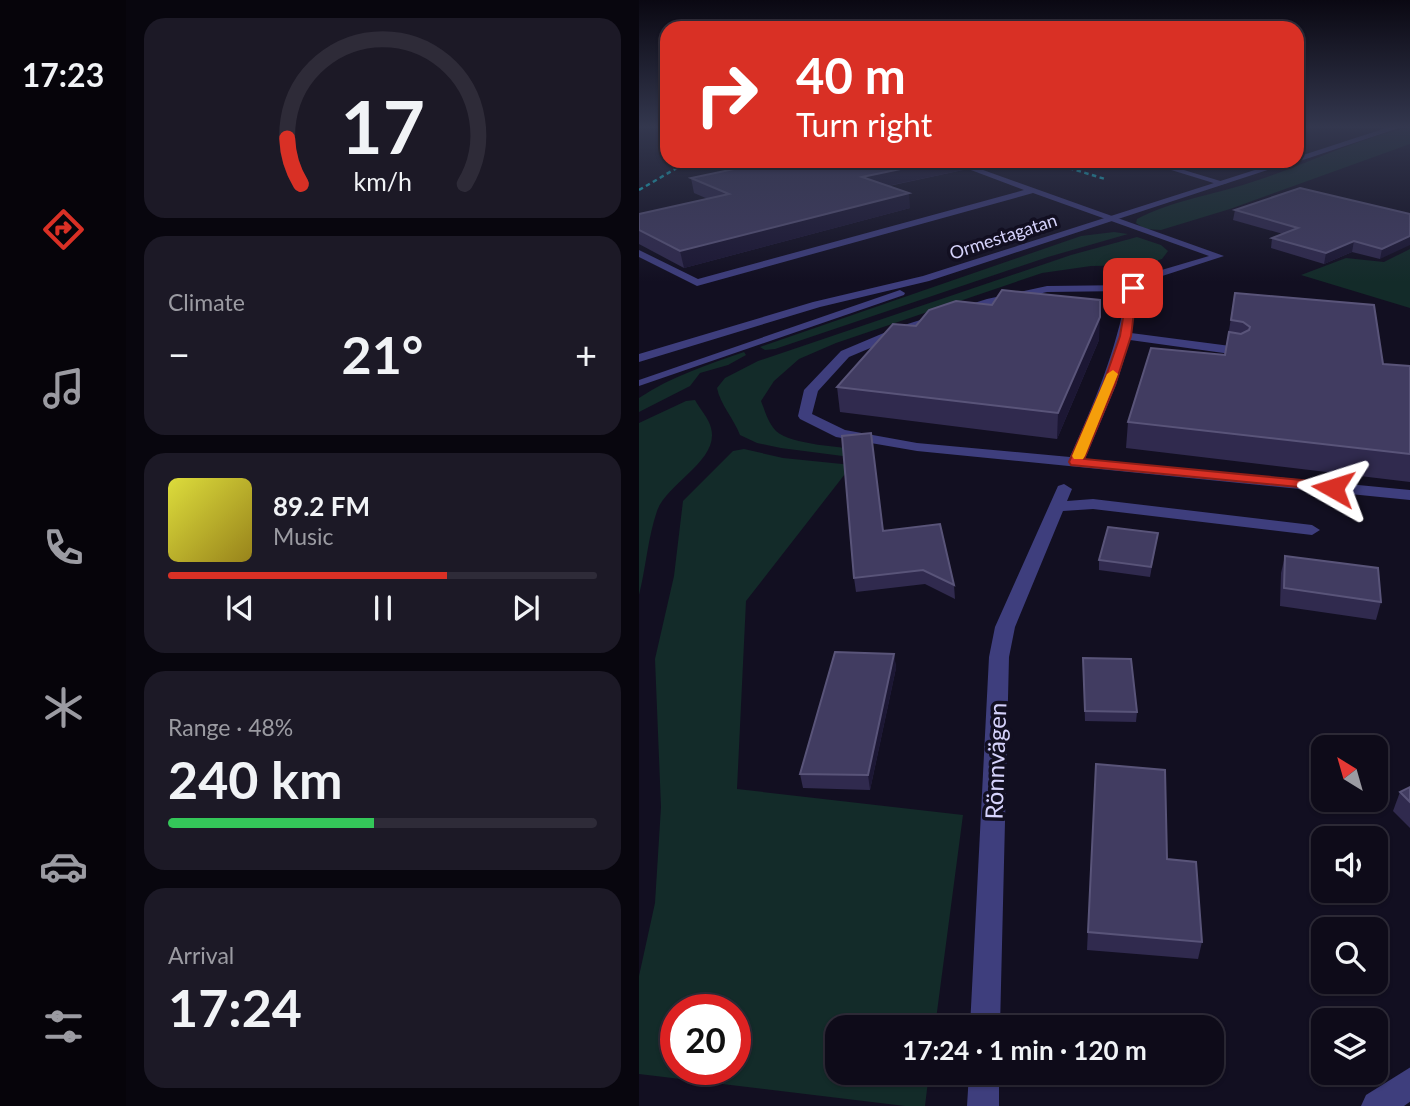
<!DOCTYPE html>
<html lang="en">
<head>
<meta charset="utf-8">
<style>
  :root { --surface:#0e0b19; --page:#1c1926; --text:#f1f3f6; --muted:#9b9ba2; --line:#2e2b38; --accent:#d93025 }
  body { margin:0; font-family:Lato,sans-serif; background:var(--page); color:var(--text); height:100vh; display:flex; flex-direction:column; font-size:26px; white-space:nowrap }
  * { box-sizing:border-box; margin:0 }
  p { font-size:23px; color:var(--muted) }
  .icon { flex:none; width:38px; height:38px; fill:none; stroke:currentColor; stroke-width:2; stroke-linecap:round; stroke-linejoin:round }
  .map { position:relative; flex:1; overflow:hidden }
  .details { display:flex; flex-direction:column; gap:18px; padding:18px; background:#08060e; width:513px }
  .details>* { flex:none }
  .top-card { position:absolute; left:21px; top:21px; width:644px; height:147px; border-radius:21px; box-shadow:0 2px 5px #0004,0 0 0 2px var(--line); background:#d93025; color:#fff; overflow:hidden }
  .needle { width:46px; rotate:323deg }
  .tools { position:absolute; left:672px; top:735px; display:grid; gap:14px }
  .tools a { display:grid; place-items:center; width:77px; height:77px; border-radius:14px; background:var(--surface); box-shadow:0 2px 5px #0004,0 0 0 2px var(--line); font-size:35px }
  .speed { position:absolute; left:21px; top:994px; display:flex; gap:14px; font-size:35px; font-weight:700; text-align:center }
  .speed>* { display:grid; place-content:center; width:91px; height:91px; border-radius:50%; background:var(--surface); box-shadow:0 2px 5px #0004,0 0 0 2px var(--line); line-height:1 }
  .speed .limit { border:10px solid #d22; background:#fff; color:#111 }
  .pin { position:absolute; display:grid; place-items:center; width:60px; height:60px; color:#fff; margin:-30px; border-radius:14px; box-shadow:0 4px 10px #0006 }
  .me { position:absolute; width:77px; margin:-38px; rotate:276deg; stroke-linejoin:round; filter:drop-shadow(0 0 5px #0008) }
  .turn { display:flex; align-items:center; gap:24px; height:147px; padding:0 21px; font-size:32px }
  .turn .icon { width:91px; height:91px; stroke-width:2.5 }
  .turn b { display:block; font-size:49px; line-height:60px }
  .big { font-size:52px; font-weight:700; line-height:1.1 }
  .details .card { flex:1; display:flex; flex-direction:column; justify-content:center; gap:10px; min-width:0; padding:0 24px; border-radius:21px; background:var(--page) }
  .details .dial { align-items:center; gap:0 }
  .dial svg { height:182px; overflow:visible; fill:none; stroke:var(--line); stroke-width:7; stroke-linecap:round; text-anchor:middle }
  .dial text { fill:var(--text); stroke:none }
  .song { display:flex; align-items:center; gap:21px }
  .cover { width:84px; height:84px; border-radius:10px; background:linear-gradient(135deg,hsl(60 70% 55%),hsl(50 70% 35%)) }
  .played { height:7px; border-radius:4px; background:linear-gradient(90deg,var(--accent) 65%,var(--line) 65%) }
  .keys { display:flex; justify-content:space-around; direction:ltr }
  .heat { display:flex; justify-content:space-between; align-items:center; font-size:38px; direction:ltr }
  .charge { height:10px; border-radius:5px; background:linear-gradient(90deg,#34c759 48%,var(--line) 0) }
  .trip { position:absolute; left:186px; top:1015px; width:399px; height:70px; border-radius:21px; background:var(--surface); box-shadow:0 2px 5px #0004,0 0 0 2px var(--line); font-weight:700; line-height:70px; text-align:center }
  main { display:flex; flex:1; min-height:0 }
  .menu { display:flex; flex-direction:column; width:126px; justify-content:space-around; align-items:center; background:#06040a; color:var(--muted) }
  .menu .icon { width:49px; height:49px }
  .menu .current { color:var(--accent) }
  .menu b { font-size:32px; color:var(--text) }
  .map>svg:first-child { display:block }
  .green { fill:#132b29; fill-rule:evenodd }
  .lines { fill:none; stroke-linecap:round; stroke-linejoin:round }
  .service { fill:#3e3e7d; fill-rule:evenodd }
  .minor { fill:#3e3e7d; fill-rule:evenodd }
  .tertiary { fill:#3e3e7d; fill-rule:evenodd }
  .rail { stroke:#12dbe9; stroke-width:2.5; stroke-dasharray:4.5 3.5; stroke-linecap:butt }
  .wall { fill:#302a4e }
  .shaded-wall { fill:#1c1734 }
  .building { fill:#413c61; stroke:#595479; stroke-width:2 }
  .route { fill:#d93025; stroke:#8d1f18; stroke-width:2 }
  .slow { fill:#f59e0b }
  .labels { text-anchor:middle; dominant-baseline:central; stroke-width:7; stroke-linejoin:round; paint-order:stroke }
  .far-street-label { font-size:18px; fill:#d6d3fc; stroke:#120f21 }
  .near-street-label { font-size:24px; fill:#d6d3fc; stroke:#120f21 }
</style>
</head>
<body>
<main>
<nav class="menu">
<b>17:23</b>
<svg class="icon current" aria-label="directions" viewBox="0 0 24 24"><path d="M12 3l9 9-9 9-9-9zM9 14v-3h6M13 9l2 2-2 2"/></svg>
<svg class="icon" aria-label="music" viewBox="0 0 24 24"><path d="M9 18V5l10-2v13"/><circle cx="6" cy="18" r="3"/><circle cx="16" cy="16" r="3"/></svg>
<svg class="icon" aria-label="phone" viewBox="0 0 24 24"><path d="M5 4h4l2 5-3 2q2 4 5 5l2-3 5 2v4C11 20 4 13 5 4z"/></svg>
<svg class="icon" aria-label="climate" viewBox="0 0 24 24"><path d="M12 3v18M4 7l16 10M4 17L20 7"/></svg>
<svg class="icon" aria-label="car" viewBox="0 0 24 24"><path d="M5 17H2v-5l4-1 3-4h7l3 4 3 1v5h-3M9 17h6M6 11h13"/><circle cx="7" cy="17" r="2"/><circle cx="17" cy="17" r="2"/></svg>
<svg class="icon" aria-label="filters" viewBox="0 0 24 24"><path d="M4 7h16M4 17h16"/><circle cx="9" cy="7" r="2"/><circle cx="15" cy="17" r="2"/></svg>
</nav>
<section class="details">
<div class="card dial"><svg viewBox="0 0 100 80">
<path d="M14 69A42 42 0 1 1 86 69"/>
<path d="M14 69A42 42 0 0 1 8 49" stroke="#d93025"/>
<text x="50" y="56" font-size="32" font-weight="700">17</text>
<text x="50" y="72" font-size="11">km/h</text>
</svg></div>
<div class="card"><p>Climate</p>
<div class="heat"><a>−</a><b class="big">21°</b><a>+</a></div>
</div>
<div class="card">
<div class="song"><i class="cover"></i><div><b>89.2 FM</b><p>Music</p></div></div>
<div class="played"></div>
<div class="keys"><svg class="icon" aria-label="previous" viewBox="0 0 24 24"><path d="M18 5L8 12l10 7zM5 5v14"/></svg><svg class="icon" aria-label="pause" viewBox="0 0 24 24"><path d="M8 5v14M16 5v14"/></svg><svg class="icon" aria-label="next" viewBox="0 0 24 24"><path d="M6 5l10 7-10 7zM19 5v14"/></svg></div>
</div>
<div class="card"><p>Range · 48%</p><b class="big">240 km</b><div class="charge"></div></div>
<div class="card"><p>Arrival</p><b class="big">17:24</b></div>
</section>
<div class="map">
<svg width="772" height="1106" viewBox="0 0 772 1106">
  <rect width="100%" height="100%" fill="#120f21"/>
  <g class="green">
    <path d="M771,127V144L591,209L522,230L506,229L497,223L498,219C532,201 573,195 610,183C664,166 716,139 771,127Z"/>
    <path d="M475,232L489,234L409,257L136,349L126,350L121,347L442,236Z"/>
    <path d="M498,237L522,245L529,251L523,259L504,265L452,266L403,273L197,343L160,359L135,381L122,401C126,411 129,423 137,431C152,445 204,447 225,450L219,458L142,448L118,443L101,435C95,419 81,404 78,388L86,378L119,361L432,255Z"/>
    <path d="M771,249V308L662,275L707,258L745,262Z"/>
    <path d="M105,352L107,355L89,365L61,373L51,386L0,412V398C33,376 68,365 105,352Z"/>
    <path d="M56,400C61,409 70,419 72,428C81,460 28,483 18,511C9,537 7,567 0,595V423L47,401Z"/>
    <path d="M105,449L144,458L213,465L107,601L98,789L324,815L296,1027H198V1073H290L286,1106H266L0,1074V976L16,903L22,807L16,659L35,576L44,501L94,451ZM37,1010H96V1069H37Z"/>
  </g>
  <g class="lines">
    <g class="service">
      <path d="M308,161H319L585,256L517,278L499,289L492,333L599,347L605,351L599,355L491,340L477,385L446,459L772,490V500L278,451L197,437L161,419L159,416L165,390L202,351L259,327L348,299L408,286L492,285L509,274L570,256L394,193L58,286L0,257V250L59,279L385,190ZM488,291C477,352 456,401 431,457L278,443L206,430L173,414L179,391L210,357L267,333L355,304L408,292Z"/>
      <path d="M503,161H515L588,183L581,185Z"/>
    </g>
    <g class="minor">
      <path d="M425,484L433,489L428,501L454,499L673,525L681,530L673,535L454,509L424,511L376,627L370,657L361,1027H331L350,657L356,627L419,486Z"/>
      <path d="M772,1067V1101L765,1106H722L727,1095Z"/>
      <path d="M330,1073H360V1106H328Z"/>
    </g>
    <g class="tertiary">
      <path d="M750,127H761L760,128L661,161H657L658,157Z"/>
      <path d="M644,161H656L290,281L181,307L0,362V354L174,302L284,276Z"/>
      <path d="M261,290L266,293L265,295L0,386V380Z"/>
    </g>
    <g class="rail">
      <path d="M407,161L466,179"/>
      <path d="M0,190L50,161"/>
    </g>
  </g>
  <g class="wall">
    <path d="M327,161H366L341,166Z"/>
    <path d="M324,170L250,186L271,208L45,268L0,244V214L69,199L55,193L52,178Z"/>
    <path d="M596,210L771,214L741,259L713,252L685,264L632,248L633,238L644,234L594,220Z"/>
    <path d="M596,293L744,364L771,366V482L487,448L489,422L586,355Z"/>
    <path d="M277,326L460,340L418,439L201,412L198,387Z"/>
    <path d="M244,531L315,585L316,599L286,584L217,592L215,578Z"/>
    <path d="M519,533L511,577L460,570V560Z"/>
    <path d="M646,556L742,602L737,620L641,606L642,573Z"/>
    <path d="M255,654L257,668L231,790L164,788L161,774Z"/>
    <path d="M444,658L498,712L497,722L446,721Z"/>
    <path d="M456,782L528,859L563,942L559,959L448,950Z"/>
    <path d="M771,787V828L754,811L761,792Z"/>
  </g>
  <g class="shaded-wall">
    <path d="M300,161H324V170L224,191L223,177Z"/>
    <path d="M341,161H366L341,166Z"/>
    <path d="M270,193L271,208L45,268L41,251Z"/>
    <path d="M771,236V245L741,259L743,249Z"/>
    <path d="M715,241L713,252L685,264L687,253Z"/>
    <path d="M461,317L460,340L418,439L419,413Z"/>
    <path d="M255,654L257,668L231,790L229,775Z"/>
  </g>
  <g class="building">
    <path d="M133,161H300L223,177L270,193L41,251L0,230V214L90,194L52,178Z"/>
    <path d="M661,188L771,214V236L743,249L715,241L687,253L633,238L659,228L596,210Z"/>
    <path d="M363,290L461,300V317L419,413L198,387L254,324L277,326L290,310L317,301L353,305Z"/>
    <path d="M596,293L735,305L744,364L771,366V454L489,422L512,348L586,355L590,332L602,334L610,330L611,327L604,322L592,320Z"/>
    <path d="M232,433L244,531L301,524L315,585L284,570L215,578L203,436Z"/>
    <path d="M469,527L519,533L512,567L460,560Z"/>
    <path d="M646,556L739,568L742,602L645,588Z"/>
    <path d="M196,652L255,654L229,775L161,774Z"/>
    <path d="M444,658L492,659L498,712L446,711Z"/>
    <path d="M457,764L526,770L528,859L557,862L563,942L449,932Z"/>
    <path d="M771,787V802L761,792Z"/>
  </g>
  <linearGradient id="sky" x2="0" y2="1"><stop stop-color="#0a0812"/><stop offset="0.45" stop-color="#33374e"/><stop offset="1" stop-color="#33374e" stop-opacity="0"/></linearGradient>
  <rect width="772" height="282" fill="url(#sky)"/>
  <path class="route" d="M494,285L498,288L492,336L476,385L445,459L694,483L700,485L702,488L700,491L432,465L430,462L464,385L481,336L489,288Z"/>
  <path class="slow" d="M474,370L479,374L446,456L444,459H435L433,456L468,374Z"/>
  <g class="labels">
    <g class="far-street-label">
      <text transform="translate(364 236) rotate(-18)">Ormestagatan</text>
    </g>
    <g class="near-street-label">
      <text transform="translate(356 761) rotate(-88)">Rönnvägen</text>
    </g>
  </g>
</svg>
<div class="tools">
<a><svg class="needle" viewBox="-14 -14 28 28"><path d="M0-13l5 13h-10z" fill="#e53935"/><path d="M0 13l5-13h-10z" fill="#9b9ba2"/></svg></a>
<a><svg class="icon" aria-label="sound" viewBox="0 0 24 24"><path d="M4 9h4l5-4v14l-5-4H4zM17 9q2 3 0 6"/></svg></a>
<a><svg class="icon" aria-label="search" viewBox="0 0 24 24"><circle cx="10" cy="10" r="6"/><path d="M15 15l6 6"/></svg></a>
<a><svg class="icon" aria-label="layers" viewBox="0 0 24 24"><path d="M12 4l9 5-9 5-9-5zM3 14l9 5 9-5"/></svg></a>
</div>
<div class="speed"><div class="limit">20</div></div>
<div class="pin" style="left:494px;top:288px;background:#d93025"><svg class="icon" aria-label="arrive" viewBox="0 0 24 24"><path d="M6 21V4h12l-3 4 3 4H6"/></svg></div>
<svg class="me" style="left:694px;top:488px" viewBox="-20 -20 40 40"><path d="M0-17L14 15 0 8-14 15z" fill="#d93025" stroke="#fff" stroke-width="4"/></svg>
<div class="trip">17:24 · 1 min · 120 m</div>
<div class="top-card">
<div class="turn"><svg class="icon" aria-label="right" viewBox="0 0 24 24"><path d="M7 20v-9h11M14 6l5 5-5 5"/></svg><div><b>40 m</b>Turn right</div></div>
</div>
</div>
</main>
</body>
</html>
